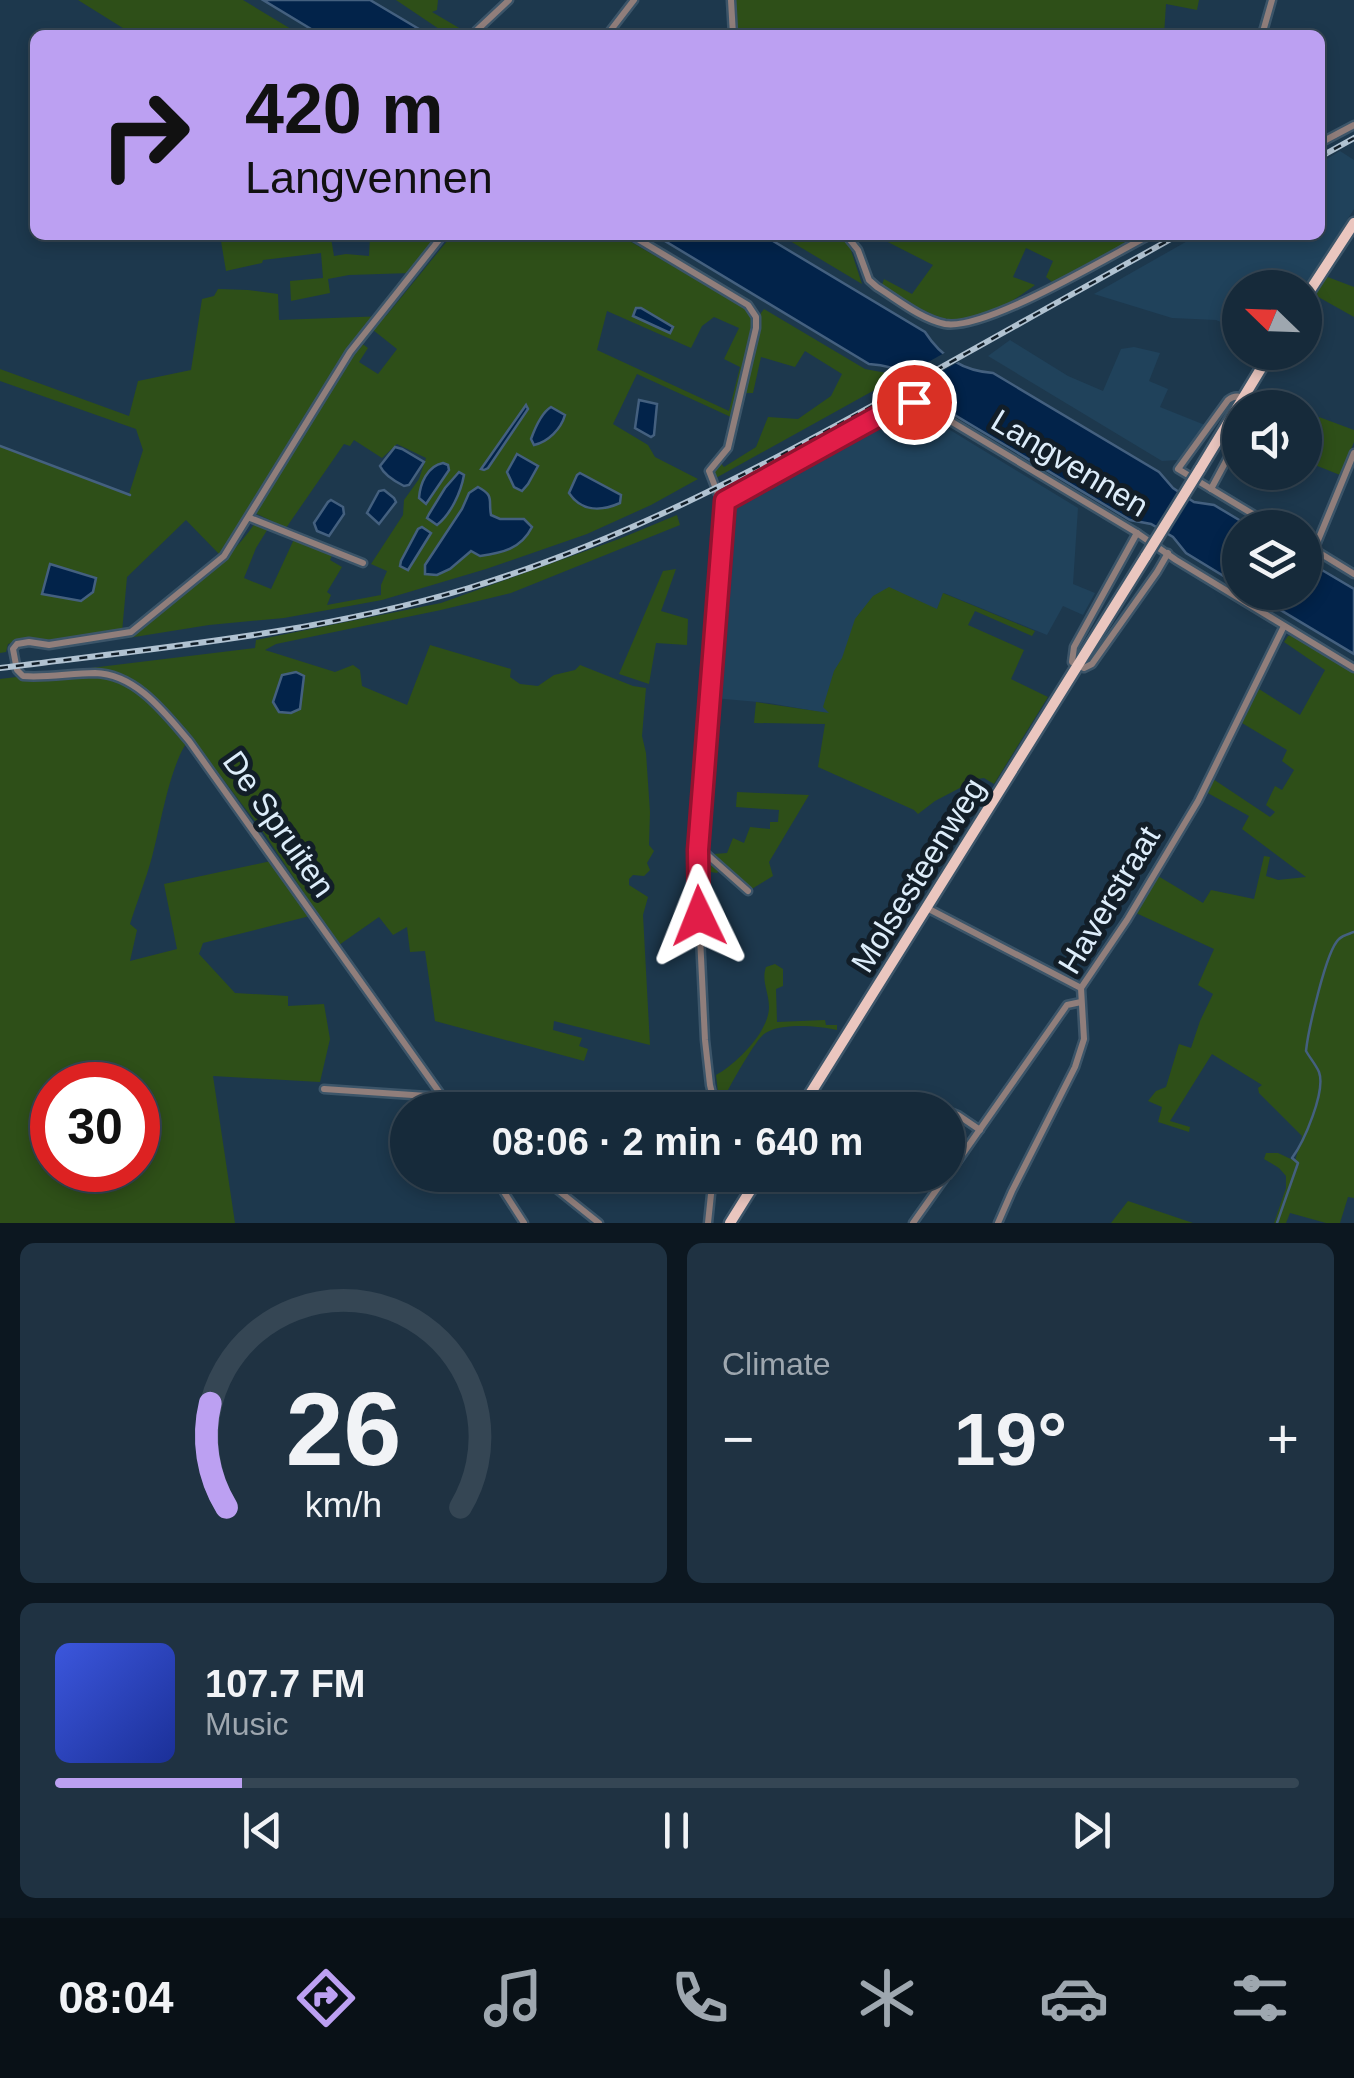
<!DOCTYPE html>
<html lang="en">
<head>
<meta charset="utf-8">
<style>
  :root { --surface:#162a3a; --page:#1f3242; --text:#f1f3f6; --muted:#9ea7af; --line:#354654; --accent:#bca0f2 }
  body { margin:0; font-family:Helvetica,sans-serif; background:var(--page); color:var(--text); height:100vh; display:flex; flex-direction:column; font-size:38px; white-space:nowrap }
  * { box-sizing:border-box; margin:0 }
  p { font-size:32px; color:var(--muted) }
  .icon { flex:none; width:55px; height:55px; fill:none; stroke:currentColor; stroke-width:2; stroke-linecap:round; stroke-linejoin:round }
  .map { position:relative; height:1223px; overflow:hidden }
  .drawer { display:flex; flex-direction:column; gap:20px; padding:20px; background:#0c1720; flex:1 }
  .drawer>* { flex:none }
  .guide { position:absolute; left:30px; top:30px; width:1295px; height:210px; border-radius:15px; box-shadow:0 5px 15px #0003,0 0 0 2px var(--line); background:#bca0f2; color:#111; overflow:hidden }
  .needle { width:65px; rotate:293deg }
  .buttons { position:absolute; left:1222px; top:270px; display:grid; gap:20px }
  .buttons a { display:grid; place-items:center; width:100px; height:100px; border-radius:50%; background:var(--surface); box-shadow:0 5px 15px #0003,0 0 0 2px var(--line); font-size:50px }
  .speed { position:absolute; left:30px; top:1062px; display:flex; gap:20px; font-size:50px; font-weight:700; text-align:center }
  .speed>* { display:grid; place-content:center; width:130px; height:130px; border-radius:50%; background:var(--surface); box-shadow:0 5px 15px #0003,0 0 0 2px var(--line); line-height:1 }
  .speed .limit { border:15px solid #d22; background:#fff; color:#111 }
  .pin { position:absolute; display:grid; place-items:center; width:85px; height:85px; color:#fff; margin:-42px; border:5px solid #fff; border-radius:50%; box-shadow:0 2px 10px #0007 }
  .me { position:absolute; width:110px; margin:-55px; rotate:358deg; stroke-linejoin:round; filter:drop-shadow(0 0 8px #0008) }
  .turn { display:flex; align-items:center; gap:35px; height:210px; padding:0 50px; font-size:45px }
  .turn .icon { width:130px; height:130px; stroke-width:2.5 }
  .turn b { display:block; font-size:70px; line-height:85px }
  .big { font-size:75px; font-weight:600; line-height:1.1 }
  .drawer .widget { flex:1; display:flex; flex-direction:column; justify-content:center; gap:15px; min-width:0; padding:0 35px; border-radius:15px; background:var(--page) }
  .drawer .dial { align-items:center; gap:0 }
  .dial svg { height:260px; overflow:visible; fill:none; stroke:var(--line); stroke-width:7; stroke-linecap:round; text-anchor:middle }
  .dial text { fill:var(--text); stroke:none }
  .song { display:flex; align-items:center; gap:30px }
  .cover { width:120px; height:120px; border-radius:15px; background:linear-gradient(135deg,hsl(230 70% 55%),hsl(230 70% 35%)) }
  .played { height:10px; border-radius:5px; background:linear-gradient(90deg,var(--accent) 15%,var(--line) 15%) }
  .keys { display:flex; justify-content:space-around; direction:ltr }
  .heat { display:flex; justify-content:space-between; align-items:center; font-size:55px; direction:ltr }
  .drawer .tiles { flex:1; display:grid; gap:20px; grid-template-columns:1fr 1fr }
  .widget:last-child { grid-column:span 2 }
  .trip { position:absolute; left:390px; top:1092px; width:575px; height:100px; border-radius:50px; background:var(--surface); box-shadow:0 5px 15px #0003,0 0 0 2px var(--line); font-weight:600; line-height:100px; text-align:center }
  .menu { display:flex; height:160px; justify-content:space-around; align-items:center; background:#091117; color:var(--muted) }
  .menu .icon { width:70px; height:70px }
  .menu .on { color:var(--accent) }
  .menu b { font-size:45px; color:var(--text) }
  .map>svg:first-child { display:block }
  .built { fill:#20425b }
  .green { fill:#2e4f18; fill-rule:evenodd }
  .water { fill:#02234a; stroke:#44607f; stroke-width:2.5 }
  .pier { fill:#1d384d }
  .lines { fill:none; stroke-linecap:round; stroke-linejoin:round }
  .stream { stroke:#44607f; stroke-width:2.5 }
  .minor-casing { stroke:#3c5569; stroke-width:11 }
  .primary-casing { stroke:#3c5569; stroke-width:15 }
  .minor { stroke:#907e7b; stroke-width:6 }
  .primary { stroke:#eac6bf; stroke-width:10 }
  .rail-casing { stroke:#b0c2d1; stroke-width:6 }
  .rail { stroke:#121e28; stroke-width:2.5; stroke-dasharray:8; stroke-linecap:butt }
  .primary-bridge-casing { stroke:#3c5569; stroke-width:15; stroke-linecap:butt }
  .primary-bridge { stroke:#eac6bf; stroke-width:10 }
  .route-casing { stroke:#92132f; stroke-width:25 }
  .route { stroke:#e11d48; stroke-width:18 }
  .labels { text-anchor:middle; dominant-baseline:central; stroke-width:10; stroke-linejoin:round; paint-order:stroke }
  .street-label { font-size:32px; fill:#ddedfa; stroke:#121e28 }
</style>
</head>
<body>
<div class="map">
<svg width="1354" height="1223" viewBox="0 0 1354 1223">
  <rect width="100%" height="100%" fill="#1d384d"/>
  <g class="built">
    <path d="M1340,151L1354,160V209L1305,288H1240V330L1216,320L1172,318L1094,294L1198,235H1320V163Z"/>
    <path d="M1010,340L1068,376L1103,391L1121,349L1134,347L1160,353L1149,381L1168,389L1160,407L1205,425L1178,460L1162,461L988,356Z"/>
    <path d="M900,410L919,411L1078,508L1073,584L1095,593L1083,615L1063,606L1047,635L944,593L935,614L831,714L769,703L713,698L725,523L729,510L737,500L883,418Z"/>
  </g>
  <g class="green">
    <path d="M78,0H243L301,35H134Z"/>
    <path d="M396,0H438L437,10L432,12L471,35H448Z"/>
    <path d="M735,0H1199L1197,10L1166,4L1164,35H736Z"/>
    <path d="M220,235H441L411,273L349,275L328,279L330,293L291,301L290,281L323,278L321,253L263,260L262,263L226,271ZM370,237L369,256L346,254L334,256L331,238Z"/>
    <path d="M452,235H619L753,312L752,330L733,418L637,374L613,424L648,445L655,457L698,479L651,505L587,534L486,569L382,600L284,618L209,625L128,638C173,603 223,570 255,523L269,527L256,548L244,578L271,589L295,537L333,553L330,560L342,567L327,592L331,595L327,605L381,595V585L387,571L371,564L403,515L404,500L419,479L426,458L397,444L382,458L354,440L350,446L344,444L286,528L249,510L231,541L219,554L186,520L127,577L122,632C98,636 72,643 48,643C33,643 23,639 8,644L6,652L0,653V445L129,494L143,450L136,429L0,381V369L129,416L138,381L191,370L202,299L214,296L218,289L248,290L278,294L279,320L386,316ZM607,311L691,348L702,326L714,317L739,328L724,359L740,367L729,411L597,350ZM368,326L397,349L378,374L359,362L368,348L357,340Z"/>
    <path d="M780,235H842L849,244L862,284Z"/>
    <path d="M1141,235L1052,282L1046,277L1053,261L1026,248L1013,277L1035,285C1010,304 971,328 939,317C919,310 900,296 882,285L884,279L912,294L933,265L876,236Z"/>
    <path d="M1325,276L1354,287V317L1313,294Z"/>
    <path d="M764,309L865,369L892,374L898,377L714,479L713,470L720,462L724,467L756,447L768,417L798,419L831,396L842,374L805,351L795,367L761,357L753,393H744L761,313Z"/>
    <path d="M1319,417L1354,430V442L1340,475L1305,461V420L1316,424Z"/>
    <path d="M677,515L680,525L511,593L441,610L276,644L265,650L335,672L353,665L360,670L362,686L407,705L430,645L511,669L510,677L520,684L538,686L554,675L575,670L580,665L633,686L646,688L642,736L646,753L650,812L649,845L654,851L647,863L650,870L644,876L633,875L629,879V885L648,897L643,915L650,1045L554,1021L553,1030L582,1038L579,1046L588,1049L584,1061L435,1021L425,951L410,952L407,927L393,935L379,917L339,945L263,832L191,737C170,761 161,824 152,857C146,879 137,902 130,924L137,930L130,961L177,949L164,884L271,861L310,916L203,943L199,954L235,993L288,996V1006L324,1004L330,1039L320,1082L213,1076L235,1223H0V679L255,648L256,640L441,603L619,539ZM52,1085H138V1170H52Z"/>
    <path d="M676,569L661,611L688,619L687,645L656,643L649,684L619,674L663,571Z"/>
    <path d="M889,587L937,609L943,593L1035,631L1032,636L975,611L968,625L1024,650L1011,679L1048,697L994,784L984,778L977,779L935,801L918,814L914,810L818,767L825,724L754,723L756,702L829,713L823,707L834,671L842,658L855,619L873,596Z"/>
    <path d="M1293,635L1354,672V1198L1348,1197L1340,1223H1326L1290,1213L1286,1223H1274L1286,1188V1176L1279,1168L1264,1159L1266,1153H1278L1295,1161L1302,1136L1259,1093L1258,1088L1262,1085L1212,1054L1170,1121L1190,1127L1189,1132L1158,1122L1162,1107L1148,1101L1156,1091L1166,1087L1179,1044L1191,1048L1200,1021L1213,994L1198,985L1214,949L1136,913L1158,876L1203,903L1211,890L1254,899L1264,856L1270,857L1266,876L1278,880L1306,877L1242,829L1249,816L1206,792L1213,779L1270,817L1275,812L1266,805L1275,786L1282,790L1294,770L1282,761L1287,750L1242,723L1259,689L1300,715L1325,670L1284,642L1288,636Z"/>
    <path d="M737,792L809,795L769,862L773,876L750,890L725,864L717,873L704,871L701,855L727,853L733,838L744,843L750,827L770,829V822H778L779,810L736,807Z"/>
    <path d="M775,964L783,969V986L776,989L777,1022L825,1020L826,1025H837V1030C819,1026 780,1022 764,1034C755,1041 734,1079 728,1090L734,1094L728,1110H720L716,1075C736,1064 769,1032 769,1007C769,992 761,981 766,967Z"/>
    <path d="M1128,1201L1193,1223H1111Z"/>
  </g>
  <g class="water">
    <path d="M263,0H370L429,35H321Z"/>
    <path d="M655,235H763L925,332C941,357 964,371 993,373L1159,472L1173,488L1194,502L1214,505L1251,527L1240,528V586L1186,553L1173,537L1151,524L1130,520L938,405C922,378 900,366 869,364Z"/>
    <path d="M636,308H641L673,327L670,333L633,316Z"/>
    <path d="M639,400L657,404L654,435L651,437L635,428Z"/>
    <path d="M526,405L528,409L488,468L484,470L481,469Z"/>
    <path d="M551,407L565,415C561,429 548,442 534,445L531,439C535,428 541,413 551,407Z"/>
    <path d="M395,447L402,449L424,462L409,485L404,486C396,482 384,475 380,466Z"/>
    <path d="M517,454L538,466L528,484L522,491L514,487L507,472Z"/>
    <path d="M443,463L448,465L449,470L426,504L419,498C420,484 427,466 443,463Z"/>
    <path d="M459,472L464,475C461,492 451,514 437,525L427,518L429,514L445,488Z"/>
    <path d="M580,473L621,495L620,503C600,512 581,511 569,493L577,475Z"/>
    <path d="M478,487C495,496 488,500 491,515L500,519H524L532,527C521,549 502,553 480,556L471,551L450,569L437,575L425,574V565L462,509L469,493Z"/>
    <path d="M384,490L394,498L396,502L379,524L367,513L379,491Z"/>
    <path d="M331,500L343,507L344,514L329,536L317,531L314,523L328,502Z"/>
    <path d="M422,527L431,533L408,570L400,566L401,561L418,529Z"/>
    <path d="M1305,560L1354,589V654L1252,593L1305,592Z"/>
    <path d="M50,564L96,578L93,592L81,601L42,594Z"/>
    <path d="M296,672L304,676L300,709L291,713L279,712L273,702L282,675Z"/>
  </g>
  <path class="pier" d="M948,351L962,360L916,386L901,377Z"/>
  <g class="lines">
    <g class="stream">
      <path d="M0,446L130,495"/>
      <path d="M1277,1223L1298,1163L1292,1158C1304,1142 1326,1091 1319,1072C1316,1065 1310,1058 1306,1051C1308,1032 1326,950 1339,939C1343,935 1349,934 1354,932"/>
    </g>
    <g class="minor-casing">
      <g id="minor">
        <path d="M731,0L733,35"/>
        <path d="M476,31L509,0"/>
        <path d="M607,35L634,0"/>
        <path d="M1262,35L1272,0"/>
        <path d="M1320,143L1354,125"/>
        <path d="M443,235L350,352L224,556L131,632L49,645L29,642L17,644L13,649L17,670L23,676C47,678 71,673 95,673C136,674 165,713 189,741L452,1110"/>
        <path d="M631,235L748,305L756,317V328L728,448L709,471L718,494L725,501"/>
        <path d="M846,235L858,250L869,280L877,287C898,300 921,319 945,324C986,331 1109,256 1150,235"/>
        <path d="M1251,408C1247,397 1237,393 1228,400L1178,469L1276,528"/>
        <path d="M1211,489L1240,435"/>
        <path d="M725,501L904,402L922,404L1137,533L1176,560L1354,668"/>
        <path d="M250,518L363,563"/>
        <path d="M1137,533L1074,647L1072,662L1084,668L1092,664L1157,572L1168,553"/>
        <path d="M1305,544L1354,574"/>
        <path d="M1314,550L1354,453"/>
        <path d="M698,850L703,851L748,891"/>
        <path d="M927,908L1081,988"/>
        <path d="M324,1089L442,1097"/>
        <path d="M870,1109L876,1110"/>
        <path d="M716,1110L710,1085L705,1040L697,874L725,501"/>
        <path d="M932,1110H945"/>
        <path d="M948,1111L958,1115L980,1130"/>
        <path d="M493,1175L524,1223"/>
        <path d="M539,1175L599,1223"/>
        <path d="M948,1175L1067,1005L1081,1002"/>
        <path d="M708,1223L713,1175"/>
        <path d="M913,1223L947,1175"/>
        <path d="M998,1223L1012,1191L1075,1067L1084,1039L1081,988L1127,920L1198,801L1284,626"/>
      </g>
    </g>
    <g class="primary-casing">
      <g id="primary">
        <path d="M1305,298L1354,223"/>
        <path d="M1200,469L1271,352"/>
        <path d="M800,1110L1146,556"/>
        <path d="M730,1223L760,1175"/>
      </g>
    </g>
    <use href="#minor" class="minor"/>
    <use href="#primary" class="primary"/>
    <g class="rail-casing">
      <g id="rail">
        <path d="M1320,157L1354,138"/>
        <path d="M0,668C157,648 316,634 469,588C617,543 753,472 888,397C985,343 1081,289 1178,235"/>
      </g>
    </g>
    <use href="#rail" class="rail"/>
    <g class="primary-bridge-casing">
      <path id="primary-bridge" d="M1146,556L1200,469"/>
    </g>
    <use href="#primary-bridge" class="primary-bridge"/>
  </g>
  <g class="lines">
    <g class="route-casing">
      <path id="route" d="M699,916L698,850L725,501L904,402H914"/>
    </g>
    <use href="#route" class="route"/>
  </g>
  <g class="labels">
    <g class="street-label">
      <text transform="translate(1070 463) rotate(31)">Langvennen</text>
      <text transform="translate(279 824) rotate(55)">De Spruiten</text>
      <text transform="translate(918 875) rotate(-58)">Molsesteenweg</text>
      <text transform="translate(1109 900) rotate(-59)">Haverstraat</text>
    </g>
  </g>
</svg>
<div class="buttons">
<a><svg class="needle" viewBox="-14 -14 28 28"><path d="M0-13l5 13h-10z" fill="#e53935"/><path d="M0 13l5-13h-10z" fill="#9ea7af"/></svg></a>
<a><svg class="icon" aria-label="sound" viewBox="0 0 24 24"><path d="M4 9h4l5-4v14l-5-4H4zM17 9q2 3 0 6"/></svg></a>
<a><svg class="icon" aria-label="layers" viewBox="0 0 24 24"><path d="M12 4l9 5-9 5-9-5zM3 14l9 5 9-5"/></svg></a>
</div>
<div class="speed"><div class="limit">30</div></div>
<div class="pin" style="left:914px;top:402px;background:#d93025"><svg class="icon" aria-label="arrive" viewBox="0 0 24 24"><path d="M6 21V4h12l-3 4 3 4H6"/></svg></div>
<svg class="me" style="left:699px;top:916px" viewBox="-20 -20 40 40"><path d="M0-17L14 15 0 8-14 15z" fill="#e11d48" stroke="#fff" stroke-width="4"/></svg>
<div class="trip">08:06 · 2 min · 640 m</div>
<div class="guide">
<div class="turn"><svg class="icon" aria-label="right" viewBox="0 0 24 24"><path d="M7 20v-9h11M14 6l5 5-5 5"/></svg><div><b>420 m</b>Langvennen</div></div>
</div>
</div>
<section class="drawer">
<div class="tiles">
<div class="widget dial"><svg viewBox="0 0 100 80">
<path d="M14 69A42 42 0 1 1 86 69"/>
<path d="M14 69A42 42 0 0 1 9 37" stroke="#bca0f2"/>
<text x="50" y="56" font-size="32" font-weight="700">26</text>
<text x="50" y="72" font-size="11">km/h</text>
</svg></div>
<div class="widget"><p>Climate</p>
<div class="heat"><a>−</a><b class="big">19°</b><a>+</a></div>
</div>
<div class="widget">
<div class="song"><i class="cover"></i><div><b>107.7 FM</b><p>Music</p></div></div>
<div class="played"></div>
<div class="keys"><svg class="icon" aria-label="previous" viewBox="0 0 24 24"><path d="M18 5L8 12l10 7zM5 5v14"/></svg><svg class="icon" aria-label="pause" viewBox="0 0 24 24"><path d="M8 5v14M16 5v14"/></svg><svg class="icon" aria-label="next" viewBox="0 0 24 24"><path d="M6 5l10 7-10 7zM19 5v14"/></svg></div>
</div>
</div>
</section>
<nav class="menu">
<b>08:04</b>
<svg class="icon on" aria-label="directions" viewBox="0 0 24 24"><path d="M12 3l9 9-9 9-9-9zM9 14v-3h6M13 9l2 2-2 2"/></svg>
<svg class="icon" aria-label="music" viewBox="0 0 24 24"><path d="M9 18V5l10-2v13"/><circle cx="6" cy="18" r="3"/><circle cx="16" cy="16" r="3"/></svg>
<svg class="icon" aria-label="phone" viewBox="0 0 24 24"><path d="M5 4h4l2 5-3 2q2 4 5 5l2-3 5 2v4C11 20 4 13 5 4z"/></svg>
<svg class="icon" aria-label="climate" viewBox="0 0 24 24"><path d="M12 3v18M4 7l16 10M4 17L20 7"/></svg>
<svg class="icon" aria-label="car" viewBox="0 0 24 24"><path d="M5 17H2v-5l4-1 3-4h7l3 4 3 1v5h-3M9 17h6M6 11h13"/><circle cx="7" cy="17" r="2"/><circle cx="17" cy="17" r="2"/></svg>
<svg class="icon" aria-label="filters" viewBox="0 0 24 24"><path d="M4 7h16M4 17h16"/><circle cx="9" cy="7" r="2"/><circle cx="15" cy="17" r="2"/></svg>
</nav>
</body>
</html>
